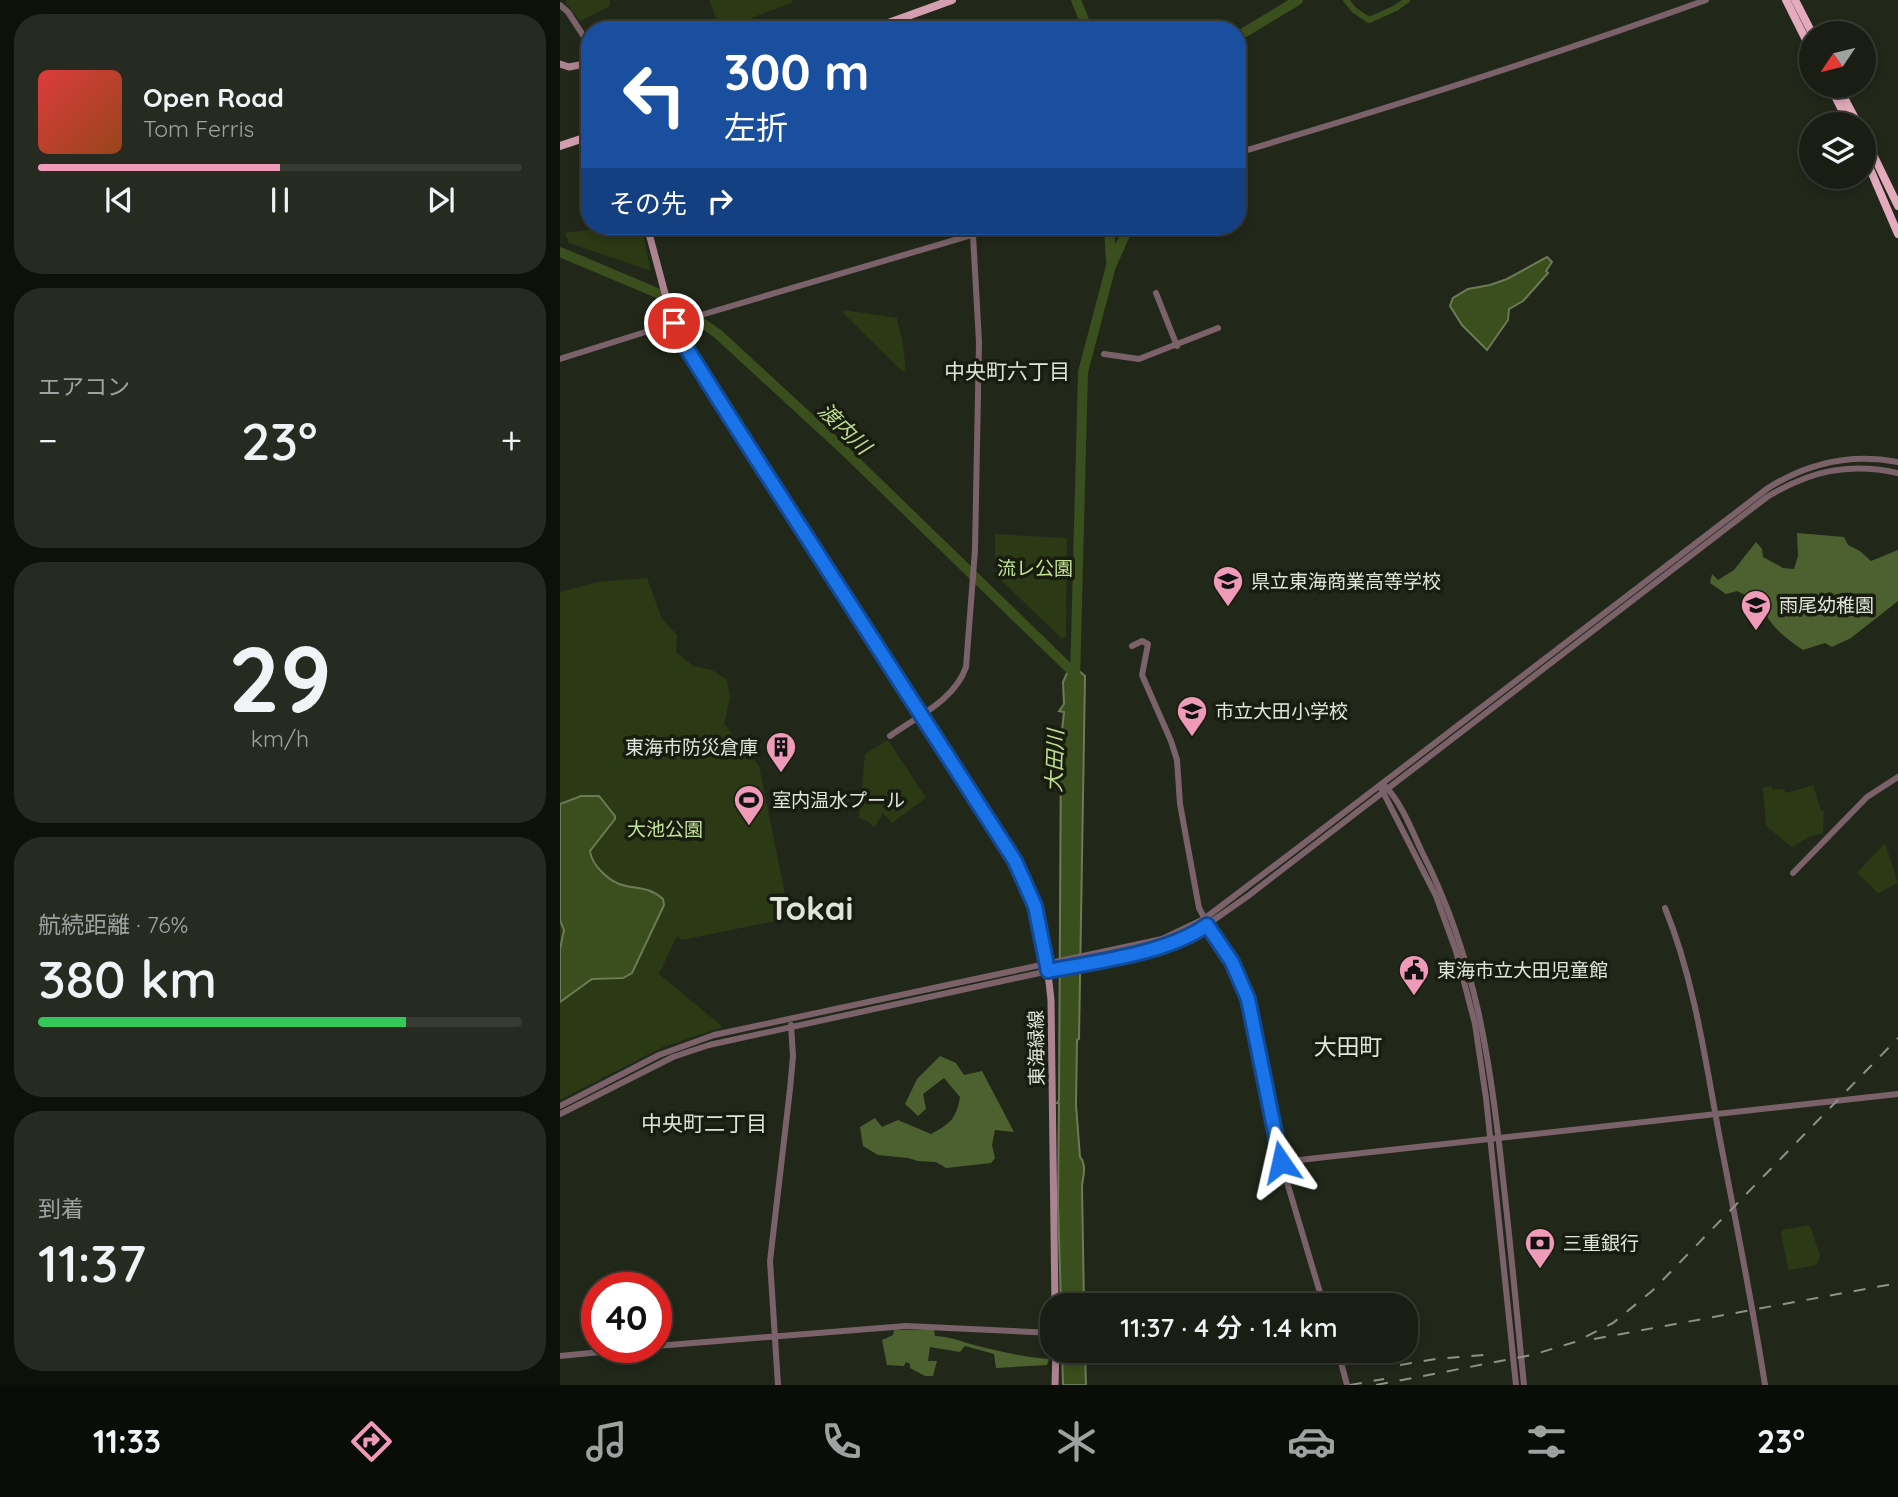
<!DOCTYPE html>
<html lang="ja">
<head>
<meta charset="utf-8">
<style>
  :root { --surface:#191d13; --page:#262a21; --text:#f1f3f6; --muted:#9fa2a0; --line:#373b33; --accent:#ef9ab8 }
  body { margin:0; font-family:Quicksand,"Noto Sans JP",sans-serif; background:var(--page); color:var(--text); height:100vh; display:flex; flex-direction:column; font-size:26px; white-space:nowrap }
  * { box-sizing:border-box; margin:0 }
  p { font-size:23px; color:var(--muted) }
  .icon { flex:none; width:38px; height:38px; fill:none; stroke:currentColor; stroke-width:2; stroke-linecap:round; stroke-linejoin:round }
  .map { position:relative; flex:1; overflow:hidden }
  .side { display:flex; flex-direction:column; gap:14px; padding:14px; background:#0e100a; width:560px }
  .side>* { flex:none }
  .top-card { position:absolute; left:21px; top:21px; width:665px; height:214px; border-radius:28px; box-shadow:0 4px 10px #0003,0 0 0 2px var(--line); background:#1a4fa0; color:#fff; overflow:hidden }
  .needle { width:46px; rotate:235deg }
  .tools { position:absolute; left:1239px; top:21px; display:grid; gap:14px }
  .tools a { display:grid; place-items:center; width:77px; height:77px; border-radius:50%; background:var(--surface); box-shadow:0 4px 10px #0003,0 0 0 2px var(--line); font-size:35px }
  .speed { position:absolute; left:21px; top:1272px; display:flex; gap:14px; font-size:35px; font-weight:700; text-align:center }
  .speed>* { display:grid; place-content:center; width:91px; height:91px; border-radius:50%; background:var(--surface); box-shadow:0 4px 10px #0003,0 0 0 2px var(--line); line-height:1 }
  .speed .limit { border:10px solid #d22; background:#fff; color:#111 }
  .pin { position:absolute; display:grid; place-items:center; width:60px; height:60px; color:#fff; margin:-30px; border:4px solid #fff; border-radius:50%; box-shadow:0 2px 7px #0007 }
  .me { position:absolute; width:77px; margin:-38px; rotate:349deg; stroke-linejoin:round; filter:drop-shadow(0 0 5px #0008) }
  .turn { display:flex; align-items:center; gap:24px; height:147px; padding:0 28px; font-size:32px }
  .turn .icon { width:91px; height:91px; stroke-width:2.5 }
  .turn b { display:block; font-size:49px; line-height:60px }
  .then { display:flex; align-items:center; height:66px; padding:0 28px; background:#0003; gap:14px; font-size:26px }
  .big { font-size:52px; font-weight:600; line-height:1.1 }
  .side .card { flex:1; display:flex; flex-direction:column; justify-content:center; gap:10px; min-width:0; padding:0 24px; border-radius:28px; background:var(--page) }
  .side .dial { align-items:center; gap:0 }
  .dial b { font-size:91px; line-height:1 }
  .song { display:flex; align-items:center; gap:21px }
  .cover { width:84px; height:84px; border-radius:10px; background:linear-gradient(135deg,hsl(0 70% 55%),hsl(20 70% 35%)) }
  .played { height:7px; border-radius:4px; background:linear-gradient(90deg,var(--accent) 50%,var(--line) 50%) }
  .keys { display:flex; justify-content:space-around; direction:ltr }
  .heat { display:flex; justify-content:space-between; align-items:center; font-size:38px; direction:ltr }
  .charge { height:10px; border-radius:5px; background:linear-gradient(90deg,#34c759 76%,var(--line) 0) }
  .trip { position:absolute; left:480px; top:1293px; width:378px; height:70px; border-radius:28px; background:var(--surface); box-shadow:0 4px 10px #0003,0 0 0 2px var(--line); font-weight:600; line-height:70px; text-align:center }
  .tabs { display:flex; height:112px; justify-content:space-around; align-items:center; background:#0a0c08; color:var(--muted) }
  .tabs .icon { width:49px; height:49px }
  .tabs .on { color:var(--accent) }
  .tabs b { font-size:32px; color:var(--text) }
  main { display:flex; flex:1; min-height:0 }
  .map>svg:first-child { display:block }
  .green { fill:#2b3915 }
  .forest { fill:#4d6130 }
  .water { fill:#3b4e1d; stroke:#6c7b56; stroke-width:2 }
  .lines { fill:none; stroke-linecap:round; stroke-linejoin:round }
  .canal { stroke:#3b4e1d; stroke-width:6 }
  .river { stroke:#3b4e1d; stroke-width:10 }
  .tertiary { stroke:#7b626a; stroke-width:6 }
  .secondary { stroke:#ac8491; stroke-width:7 }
  .primary { stroke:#d39fb0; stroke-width:8 }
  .trunk { stroke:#e4abbe; stroke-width:8 }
  .rail { stroke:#8e9388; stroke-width:2; stroke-dasharray:12 12; stroke-linecap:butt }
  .route-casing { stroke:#114b97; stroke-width:18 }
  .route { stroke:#1a73e8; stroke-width:12 }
  .labels { text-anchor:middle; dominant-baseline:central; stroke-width:7; stroke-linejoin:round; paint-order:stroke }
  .park-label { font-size:19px; fill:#c1e295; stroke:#181d10 }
  .poi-label { font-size:19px; fill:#e0e4db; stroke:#181d10; text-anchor:start }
  .street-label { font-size:19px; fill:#e0e4db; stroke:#181d10 }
  .neighbourhood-label { font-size:21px; fill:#e0e4db; stroke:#181d10 }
  .water-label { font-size:21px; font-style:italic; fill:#bcdd90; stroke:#181d10 }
  .quarter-label { font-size:23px; fill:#e0e4db; stroke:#181d10 }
  .town-label { font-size:33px; font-weight:bold; fill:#e0e4db; stroke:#181d10 }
</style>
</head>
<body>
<main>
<section class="side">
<div class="card">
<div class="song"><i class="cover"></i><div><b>Open Road</b><p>Tom Ferris</p></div></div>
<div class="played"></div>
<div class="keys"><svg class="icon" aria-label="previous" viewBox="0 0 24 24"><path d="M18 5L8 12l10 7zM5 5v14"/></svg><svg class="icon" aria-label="pause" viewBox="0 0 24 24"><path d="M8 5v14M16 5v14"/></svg><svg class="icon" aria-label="next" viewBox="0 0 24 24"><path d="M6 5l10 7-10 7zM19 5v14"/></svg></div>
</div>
<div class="card"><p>エアコン</p>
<div class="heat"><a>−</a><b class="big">23°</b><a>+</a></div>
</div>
<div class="card dial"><b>29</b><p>km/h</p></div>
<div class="card"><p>航続距離 · 76%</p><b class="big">380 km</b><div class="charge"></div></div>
<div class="card"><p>到着</p><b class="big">11:37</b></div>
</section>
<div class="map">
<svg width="1338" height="1385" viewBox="0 0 1338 1385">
  <rect width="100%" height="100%" fill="#212719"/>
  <g class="green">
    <path d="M7,0H50V6L20,21L5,2Z"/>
    <path d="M149,0H232L233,2L161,30Z"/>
    <path d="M57,226H81L91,271L9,243L5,233Z"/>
    <path d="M284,310L337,318L343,345L346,371L343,372L283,313Z"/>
    <path d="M435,534L507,538L506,637L502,639L442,581V565H435Z"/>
    <path d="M87,578L102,619L117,635L116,652L133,666L152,670L167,680L170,699L164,724L199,766L230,918L122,940L117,936L99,974L163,1027L103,1047L0,1100V592L38,582Z"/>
    <path d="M328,740L366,798L332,823L323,813L314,828L309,822L299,818L305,754Z"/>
    <path d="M1253,785L1261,811H1264L1263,833L1249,837L1232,847L1206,826L1203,788L1211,786L1213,790L1224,789L1226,793Z"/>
    <path d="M1325,843L1338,883L1318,893L1297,873Z"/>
    <path d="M1250,1225L1260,1256L1257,1265L1230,1270L1228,1269L1221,1233L1222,1230Z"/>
  </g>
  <g class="forest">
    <path d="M1237,533L1284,537L1288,545L1300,551L1311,561L1338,550V601L1291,638L1272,647L1265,643L1243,650C1223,636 1209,626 1201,603L1177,591L1166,594L1150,583L1152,574L1158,580L1174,570L1196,542L1202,549L1203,557L1223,568L1234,569L1238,556Z"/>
    <path d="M380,1056L396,1063L404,1075L422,1071L454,1132L435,1130L432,1145L435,1158L431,1163L386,1168L376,1162L358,1161L348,1158L318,1155L303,1146L300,1127L315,1118L322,1127L338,1120L371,1134C391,1123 396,1119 400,1097L384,1078L363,1094L366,1109L358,1116L345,1104L357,1079Z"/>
    <path d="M334,1330H374L375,1336C393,1337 402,1342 418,1346C442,1352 464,1357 489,1359L487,1365L436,1368L434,1354L405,1346L400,1352L370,1347L368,1361H377L373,1376H365L350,1368V1364L346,1362L344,1366L327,1365L322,1340L333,1335Z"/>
  </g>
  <g class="water">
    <path d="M987,257L992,262L986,271L988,273L963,301L949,309L948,320L927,350L902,325L890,306L893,298L908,289L930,285L947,279Z"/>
    <path d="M511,664L525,676L519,1039L517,1040L516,1105L520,1157C527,1165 523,1177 522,1186L524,1305H501L498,1203L499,1103H497L499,1100L501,741L504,712L499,711L504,704L503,682Z"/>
    <path d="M21,796H39L55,816V819L30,851C31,859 35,865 41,871C64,896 82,880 103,899L104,905L72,973L63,978L32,979L0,1002V949L4,930L0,920V804Z"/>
    <path d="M502,1351H525L526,1385H503Z"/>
  </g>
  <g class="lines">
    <path class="canal" d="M786,0L794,10L809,20L836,8L847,0"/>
    <g class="river">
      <path d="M516,0L528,30"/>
      <path d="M677,37L738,0"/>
      <path d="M549,226L551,262"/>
      <path d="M0,252L102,295L158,334L284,450L515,674"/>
      <path d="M515,680L523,372L551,266L569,226"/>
    </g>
    <g class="tertiary">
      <path d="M0,5L8,12L30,46"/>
      <path d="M677,153C835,106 991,56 1146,0"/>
      <path d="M596,293L617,346"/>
      <path d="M544,354L579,359L658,328"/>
      <path d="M0,359L114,323L442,226"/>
      <path d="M572,646L582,641L588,644L582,675L611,741L617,760L620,804L639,908L654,936L672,962L688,999L721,1162L764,1306"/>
      <path d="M330,736C356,717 395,700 406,667L415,550L419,342L413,235L409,226"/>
      <path d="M826,787C842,804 852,831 862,852C916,958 931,1063 943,1179C951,1248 957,1316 964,1385"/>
      <path d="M822,790L876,896L896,951L915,1024L926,1098L956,1385"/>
      <path d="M1233,873L1307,797L1338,777"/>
      <path d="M1105,908C1134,979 1145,1058 1159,1134C1175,1218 1192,1301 1205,1385"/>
      <path d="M0,1106L99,1055L154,1035L602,939L644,919L730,854L1208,488C1248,463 1292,453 1338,462"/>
      <path d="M0,1114L113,1057L149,1045L585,950L622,939L638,931L688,896L1207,497C1250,471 1288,462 1338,473"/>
      <path d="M721,1162L1338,1094"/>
      <path d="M96,1346L346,1326L492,1333"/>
      <path d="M778,1351L787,1385"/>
      <path d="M0,1356L82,1348"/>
      <path d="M218,1385L210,1261L230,1089L233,1056L231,1025"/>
    </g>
    <g class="secondary">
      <path d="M0,64L9,67L30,63"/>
      <path d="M87,226L111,316L127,349L433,825C470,885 484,929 491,1000L495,1306"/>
      <path d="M495,1385L496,1351"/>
    </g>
    <g class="primary">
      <path d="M309,30L392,0"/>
      <path d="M0,146L30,136"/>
    </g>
    <g class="trunk">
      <path d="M1226,0L1251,50"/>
      <path d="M1235,0L1252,33"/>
      <path d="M1270,86L1289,124"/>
      <path d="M1278,86L1298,124"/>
      <path d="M1304,136L1338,206"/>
      <path d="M1304,155L1338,234"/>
    </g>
    <g class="rail">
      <path d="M1034,1339L1338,1283"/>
      <path d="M840,1365L876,1359L934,1354"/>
      <path d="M790,1385L824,1379"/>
      <path d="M816,1385L972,1355L1015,1342L1053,1323L1092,1291L1338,1038"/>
    </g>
  </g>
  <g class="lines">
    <g class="route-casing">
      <path id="route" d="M114,323L127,349L171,419L455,861L475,906L488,971C537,961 606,954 647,925L672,962L688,999L721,1162"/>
    </g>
    <use href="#route" class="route"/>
  </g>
  <defs>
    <g id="school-pin" transform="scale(1.575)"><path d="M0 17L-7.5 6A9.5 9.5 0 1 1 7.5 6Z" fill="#ef9ab8" stroke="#181d10"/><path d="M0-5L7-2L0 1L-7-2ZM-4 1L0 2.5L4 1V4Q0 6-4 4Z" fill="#111"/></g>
    <g id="building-pin" transform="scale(1.575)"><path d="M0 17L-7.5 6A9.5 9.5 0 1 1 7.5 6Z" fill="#ef9ab8" stroke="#181d10"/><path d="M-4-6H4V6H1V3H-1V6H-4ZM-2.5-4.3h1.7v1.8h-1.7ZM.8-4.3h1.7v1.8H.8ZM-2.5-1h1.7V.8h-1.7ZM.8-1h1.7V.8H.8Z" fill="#111"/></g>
    <g id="stadium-pin" transform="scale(1.575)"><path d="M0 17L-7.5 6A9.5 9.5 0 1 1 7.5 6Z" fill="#ef9ab8" stroke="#181d10"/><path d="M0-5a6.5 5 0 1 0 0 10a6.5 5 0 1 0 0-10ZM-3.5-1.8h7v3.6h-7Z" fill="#111"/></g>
    <g id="civic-pin" transform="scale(1.575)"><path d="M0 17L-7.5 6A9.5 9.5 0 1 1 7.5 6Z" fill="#ef9ab8" stroke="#181d10"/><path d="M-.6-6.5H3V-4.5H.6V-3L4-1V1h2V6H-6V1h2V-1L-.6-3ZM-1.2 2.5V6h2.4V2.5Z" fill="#111"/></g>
    <g id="bank-pin" transform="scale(1.575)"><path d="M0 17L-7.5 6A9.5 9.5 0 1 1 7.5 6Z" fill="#ef9ab8" stroke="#181d10"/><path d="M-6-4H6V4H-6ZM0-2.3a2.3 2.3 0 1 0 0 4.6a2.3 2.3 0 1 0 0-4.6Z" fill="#111"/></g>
  </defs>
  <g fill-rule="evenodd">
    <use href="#school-pin" x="668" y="581"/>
    <use href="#school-pin" x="1196" y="605"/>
    <use href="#school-pin" x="632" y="711"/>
    <use href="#building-pin" x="221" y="747"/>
    <use href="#stadium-pin" x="189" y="800"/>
    <use href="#civic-pin" x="854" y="970"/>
    <use href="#bank-pin" x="980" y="1243"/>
  </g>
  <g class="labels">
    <g class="park-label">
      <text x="475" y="568">流レ公園</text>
      <text x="105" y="829">大池公園</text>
    </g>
    <g class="poi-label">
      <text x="691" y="581">県立東海商業高等学校</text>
      <text x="1219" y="605">雨尾幼稚園</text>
      <text x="655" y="711">市立大田小学校</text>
      <text x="198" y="747" text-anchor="end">東海市防災倉庫</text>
      <text x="212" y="800">室内温水プール</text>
      <text x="877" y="970">東海市立大田児童館</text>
      <text x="1003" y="1243">三重銀行</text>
    </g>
    <g class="street-label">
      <text transform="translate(476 1048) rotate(-91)">東海緑線</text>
    </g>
    <g class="neighbourhood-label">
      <text x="447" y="371">中央町六丁目</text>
      <text x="144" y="1123">中央町二丁目</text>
    </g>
    <g class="water-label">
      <text transform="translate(285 428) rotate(44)">渡内川</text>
      <text transform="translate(494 761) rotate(-88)">大田川</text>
    </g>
    <g class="quarter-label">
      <text x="788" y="1046">大田町</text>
    </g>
    <g class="town-label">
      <text x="251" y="907">Tokai</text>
    </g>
  </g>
</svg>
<div class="tools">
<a><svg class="needle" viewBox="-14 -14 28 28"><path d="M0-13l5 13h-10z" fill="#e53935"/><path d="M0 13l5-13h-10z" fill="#9fa2a0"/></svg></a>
<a><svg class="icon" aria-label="layers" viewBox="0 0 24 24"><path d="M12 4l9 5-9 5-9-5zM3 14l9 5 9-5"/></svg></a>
</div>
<div class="speed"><div class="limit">40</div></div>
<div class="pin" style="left:114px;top:323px;background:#d93025"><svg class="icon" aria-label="arrive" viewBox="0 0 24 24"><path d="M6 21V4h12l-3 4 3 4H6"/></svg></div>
<svg class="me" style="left:721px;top:1162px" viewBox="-20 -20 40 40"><path d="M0-17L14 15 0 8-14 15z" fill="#1a73e8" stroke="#fff" stroke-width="4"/></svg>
<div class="trip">11:37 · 4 分 · 1.4 km</div>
<div class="top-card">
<div class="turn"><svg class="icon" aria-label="left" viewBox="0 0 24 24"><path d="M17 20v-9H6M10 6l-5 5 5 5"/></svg><div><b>300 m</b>左折</div></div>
<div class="then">その先<svg class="icon" aria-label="right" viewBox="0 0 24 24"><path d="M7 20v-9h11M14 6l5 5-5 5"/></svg></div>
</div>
</div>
</main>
<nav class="tabs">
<b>11:33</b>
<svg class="icon on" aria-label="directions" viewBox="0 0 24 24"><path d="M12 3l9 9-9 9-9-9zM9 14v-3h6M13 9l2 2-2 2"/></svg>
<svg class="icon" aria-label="music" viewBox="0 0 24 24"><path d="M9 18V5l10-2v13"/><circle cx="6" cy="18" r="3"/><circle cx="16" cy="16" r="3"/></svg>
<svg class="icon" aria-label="phone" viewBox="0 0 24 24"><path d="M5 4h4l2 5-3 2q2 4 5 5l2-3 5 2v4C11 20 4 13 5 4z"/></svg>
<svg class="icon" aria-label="climate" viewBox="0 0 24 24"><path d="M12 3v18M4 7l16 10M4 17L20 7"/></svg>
<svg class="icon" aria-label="car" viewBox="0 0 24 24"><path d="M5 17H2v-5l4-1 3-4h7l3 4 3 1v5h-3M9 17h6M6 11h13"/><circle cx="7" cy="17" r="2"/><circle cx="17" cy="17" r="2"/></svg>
<svg class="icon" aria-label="filters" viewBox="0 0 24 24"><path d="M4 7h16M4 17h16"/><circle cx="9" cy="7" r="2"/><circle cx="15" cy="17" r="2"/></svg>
<b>23°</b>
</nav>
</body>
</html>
